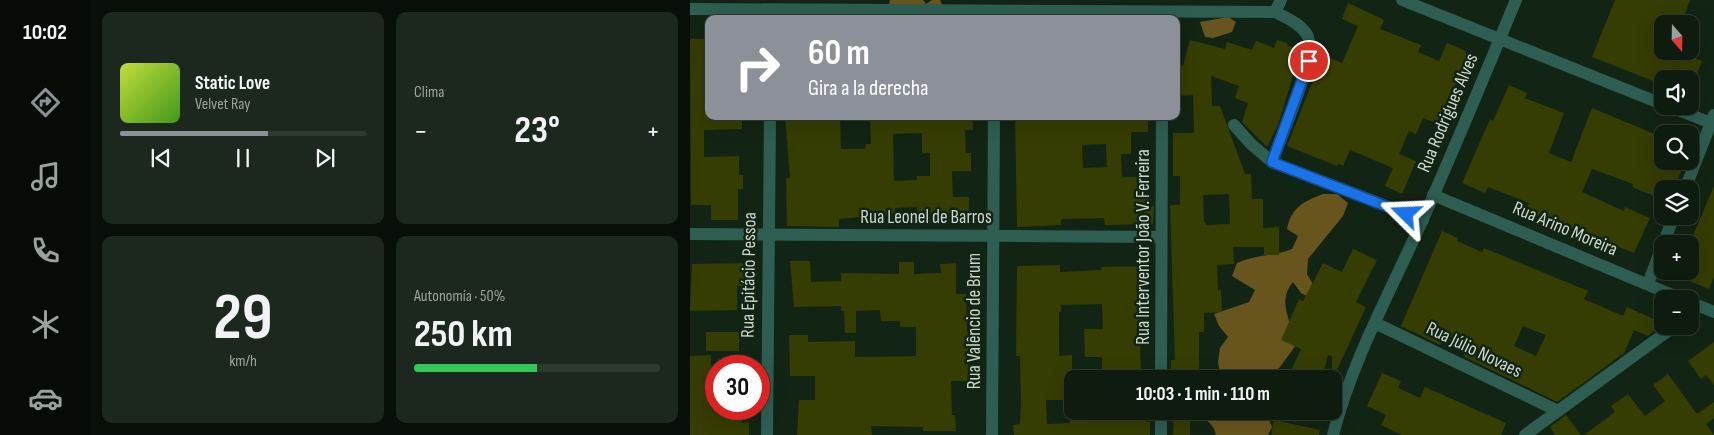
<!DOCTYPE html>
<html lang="es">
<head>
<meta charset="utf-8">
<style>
  :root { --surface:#0e1b0f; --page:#1c281d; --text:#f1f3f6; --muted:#9ba19e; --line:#2e392f; --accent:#8c9099 }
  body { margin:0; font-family:"Sofia Sans Condensed",sans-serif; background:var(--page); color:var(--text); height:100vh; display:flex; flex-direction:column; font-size:19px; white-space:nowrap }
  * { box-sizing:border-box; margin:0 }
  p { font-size:16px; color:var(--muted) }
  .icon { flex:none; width:28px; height:28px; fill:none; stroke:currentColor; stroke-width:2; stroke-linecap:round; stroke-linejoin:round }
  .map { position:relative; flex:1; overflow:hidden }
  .drawer { display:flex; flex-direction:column; gap:12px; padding:12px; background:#080f08; width:600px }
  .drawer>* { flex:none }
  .guide { position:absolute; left:15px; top:15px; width:475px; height:105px; border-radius:10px; box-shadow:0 5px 20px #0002,0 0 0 1px var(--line); background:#8c9099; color:#fff; overflow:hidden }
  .needle { width:32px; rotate:160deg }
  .fabs { position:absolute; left:964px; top:15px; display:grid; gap:10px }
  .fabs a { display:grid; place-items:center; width:45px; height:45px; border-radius:10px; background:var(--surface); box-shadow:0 5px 20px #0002,0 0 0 1px var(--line); font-size:25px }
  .speed { position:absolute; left:15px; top:355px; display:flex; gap:10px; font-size:25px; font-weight:700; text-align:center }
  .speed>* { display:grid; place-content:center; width:65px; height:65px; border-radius:50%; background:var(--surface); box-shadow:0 5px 20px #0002,0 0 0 1px var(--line); line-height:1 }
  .speed .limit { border:8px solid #d22; background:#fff; color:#111 }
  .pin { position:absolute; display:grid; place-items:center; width:42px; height:42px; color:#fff; margin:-21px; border:2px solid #fff; border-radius:50%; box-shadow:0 1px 5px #0007 }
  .me { position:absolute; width:55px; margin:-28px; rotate:291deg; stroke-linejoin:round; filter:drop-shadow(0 0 4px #0008) }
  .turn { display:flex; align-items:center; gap:18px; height:105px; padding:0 20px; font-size:22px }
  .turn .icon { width:65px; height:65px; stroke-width:2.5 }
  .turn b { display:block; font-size:35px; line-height:42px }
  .big { font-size:38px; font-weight:700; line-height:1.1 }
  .drawer .tile { flex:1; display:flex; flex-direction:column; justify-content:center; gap:8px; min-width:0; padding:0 18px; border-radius:10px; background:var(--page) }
  .drawer .dial { align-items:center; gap:0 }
  .dial b { font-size:65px; line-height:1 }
  .song { display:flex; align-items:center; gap:15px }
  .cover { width:60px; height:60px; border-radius:8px; background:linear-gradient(135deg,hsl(70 70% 55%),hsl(100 70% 35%)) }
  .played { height:5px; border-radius:2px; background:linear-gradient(90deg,var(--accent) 60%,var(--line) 60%) }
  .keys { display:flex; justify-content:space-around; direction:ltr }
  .heat { display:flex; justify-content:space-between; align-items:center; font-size:28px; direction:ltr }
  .charge { height:8px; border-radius:4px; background:linear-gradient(90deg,#34c759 50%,var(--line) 0) }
  .drawer .tiles { flex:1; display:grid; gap:12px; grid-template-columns:repeat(2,1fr) }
  .trip { position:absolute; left:374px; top:370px; width:278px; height:50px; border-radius:10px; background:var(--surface); box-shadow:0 5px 20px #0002,0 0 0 1px var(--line); font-weight:700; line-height:50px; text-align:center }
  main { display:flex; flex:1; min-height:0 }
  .menu { display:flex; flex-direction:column; width:90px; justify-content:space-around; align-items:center; background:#060b06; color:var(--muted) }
  .menu .icon { width:35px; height:35px }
  .menu .on { color:var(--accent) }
  .menu b { font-size:22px; color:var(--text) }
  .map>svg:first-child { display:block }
  .forest { fill:#68551e }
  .building { fill:#353d03; fill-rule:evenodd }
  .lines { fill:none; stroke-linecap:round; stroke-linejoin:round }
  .minor { stroke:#2d5e51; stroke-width:12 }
  .route-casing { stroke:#114b97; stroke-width:12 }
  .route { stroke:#1a73e8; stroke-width:9 }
  .labels { text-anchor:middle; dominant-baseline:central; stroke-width:5; stroke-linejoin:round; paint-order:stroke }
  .street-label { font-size:19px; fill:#ccd7cc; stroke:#122414 }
</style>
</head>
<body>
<main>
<nav class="menu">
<b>10:02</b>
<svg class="icon on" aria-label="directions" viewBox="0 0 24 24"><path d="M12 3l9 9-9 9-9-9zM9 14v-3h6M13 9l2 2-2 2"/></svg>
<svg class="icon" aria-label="music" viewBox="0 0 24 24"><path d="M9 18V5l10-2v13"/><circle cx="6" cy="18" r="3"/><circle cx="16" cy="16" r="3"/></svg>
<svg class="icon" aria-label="phone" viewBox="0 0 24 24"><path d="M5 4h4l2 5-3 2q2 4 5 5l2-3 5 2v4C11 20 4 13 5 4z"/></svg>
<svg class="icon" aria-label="climate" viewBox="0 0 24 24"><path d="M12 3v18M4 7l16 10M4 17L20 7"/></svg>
<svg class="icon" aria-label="car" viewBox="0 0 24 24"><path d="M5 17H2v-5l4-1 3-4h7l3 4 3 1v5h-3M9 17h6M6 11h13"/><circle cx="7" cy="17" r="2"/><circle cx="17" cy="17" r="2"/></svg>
</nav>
<section class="drawer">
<div class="tiles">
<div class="tile">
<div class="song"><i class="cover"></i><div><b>Static Love</b><p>Velvet Ray</p></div></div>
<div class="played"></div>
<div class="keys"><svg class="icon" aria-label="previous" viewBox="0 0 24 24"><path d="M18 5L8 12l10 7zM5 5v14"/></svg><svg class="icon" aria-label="pause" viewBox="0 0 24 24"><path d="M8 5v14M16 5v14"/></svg><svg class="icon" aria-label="next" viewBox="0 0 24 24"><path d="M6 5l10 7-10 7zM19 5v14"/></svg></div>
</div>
<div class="tile"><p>Clima</p>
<div class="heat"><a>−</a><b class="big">23°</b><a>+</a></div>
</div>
<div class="tile dial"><b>29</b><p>km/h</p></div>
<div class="tile"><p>Autonomía · 50%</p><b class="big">250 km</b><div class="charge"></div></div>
</div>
</section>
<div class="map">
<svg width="1024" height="435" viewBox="0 0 1024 435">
  <rect width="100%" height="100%" fill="#122414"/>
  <g class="forest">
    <path d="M200,0H233L236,4L242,0H250L253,6L198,9Z"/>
    <path d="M538,17L546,22L542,32L523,38L515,37L510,22Z"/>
    <path d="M633,194H647L658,203L653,216L618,259L617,274L624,286V300L611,293L603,282C586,302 602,322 606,345L590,367L578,379H531L528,362L530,348L538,337L529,326L524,314L559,302L565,290L542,276L547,263C565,255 584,256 602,249L608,236L597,229C601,208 614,201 633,194Z"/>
    <path d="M512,411H575L582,427L578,435H526C524,426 518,419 509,417Z"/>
  </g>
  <g class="building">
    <path d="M925,0H1000L991,24H972V51H999L997,55L1012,61L1005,79H991L970,71L966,82L902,57Z"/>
    <path d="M658,3L694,20L690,29L731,45L728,52L749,61L757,43L774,50L778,56L764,89L769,91L754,126L733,118L726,134L719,131L709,154L726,161L712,194L695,186L703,168L660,150L653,166L648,163L647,166L597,146L633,55L652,63L668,26L652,19Z"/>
    <path d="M0,39H19V116H52V129L14,130V157L49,156V175H53V189H48V220H21V205H1Z"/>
    <path d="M500,40L535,49L537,42L562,50L566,41L584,48L587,40L597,43V45L605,48L604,51L610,53L588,125L577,147L552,122L558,103L545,98L549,86L521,76L522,106H530L555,174H561L562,199H573V228L589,227V255H574V247H543L544,264L527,265L528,290H531L532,312L514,313V332H509V379H481V360H485L480,205H490V176H483V133H504L503,95L486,96V64L493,66ZM539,194L540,224L517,225L514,222L513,195Z"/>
    <path d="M819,85L837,93L835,98L874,113L859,153L881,162L902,108L972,137V161H995L984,189H972V199L942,187L943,184L902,169L892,192L934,211L935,207L960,218L944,253L875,226L872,235L854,228L855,225L833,217L839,203L798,187L795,193L772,183L800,119L803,121Z"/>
    <path d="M95,116H150L151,149H175L176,144H181L180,116H283V130H275L276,153H281V171H262L263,197H279V220H261V223L228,224L227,207L205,208V214L149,219V227L97,226L96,178H100ZM232,133V153H240V176H227V180L204,181L203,134Z"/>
    <path d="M325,116H458V132H441V154H431L432,177H456V199H461V206H464L463,224L415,225L414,218L371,219V225L327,227ZM416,144L417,167L393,168L392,145Z"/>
    <path d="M1024,186V277L1019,289L977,272L1000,271V254L1006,240L1002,238Z"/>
    <path d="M752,231L768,238L767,241L792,252L794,248L898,291L894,299L933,316L937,307L968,321L964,331L958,336L944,330L934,353L867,402L773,356L777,349L754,338L750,345L711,326ZM833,326L856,335L846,356L824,346Z"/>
    <path d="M663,249L687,260L666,302L676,307L642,381V356L638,355L632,379H597L611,349L591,340L609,299L613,301L633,263L652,272Z"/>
    <path d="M100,261H120L121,282L151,281V273L209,274V262H224V274L251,273L250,264L266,263V294H276L277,331H281L282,356H278L279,381H261L262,415H265L266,431H233V427L181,426L182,435H107L109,400H125V376H100L99,335H118V342L165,341V357L226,356V327H210V321H191L190,310L166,311V333H155L154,311H151V306L104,307Z"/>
    <path d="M59,263V286H47V310L0,311L2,264Z"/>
    <path d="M370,265V272L412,270L411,267L456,266V291H452L453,325L460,324V344H450L451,377L412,379V357H395L394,329H413L412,304L371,305V312H369V356L382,355V400H356L357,424L380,423V413L455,411L456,422H460V435H324L323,425L330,424L331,402L330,356H326L327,266Z"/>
    <rect x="16" y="332" width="33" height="19"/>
    <path d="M1024,342V385L1016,375L1011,379L998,361Z"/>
    <path d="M21,355L22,395H26V409H51L52,423L59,422V435H0V356Z"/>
    <path d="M692,373L711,381L708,388L730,398L735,387L816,423L811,435H712L691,425L696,415L677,406Z"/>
    <path d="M978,374L1007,414L1024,402V418L1016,424L1024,435H894L925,412L921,406L938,394L955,416L975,401L963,385Z"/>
    <path d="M484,411H500V435H483Z"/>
    <path d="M876,415L891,435H865L860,427Z"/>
    <path d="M584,420L630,430L629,435H581Z"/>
  </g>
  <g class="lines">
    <g class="minor">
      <path d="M712,0L972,104"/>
      <path d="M0,9L585,12C597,18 612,24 618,37C627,56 590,139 582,162"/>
      <path d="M585,12L591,0"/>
      <path d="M978,106L1021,123"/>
      <path d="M544,125L561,144L582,162L733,220"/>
      <path d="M995,189L1024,115"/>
      <path d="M743,195L992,299"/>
      <path d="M0,234L471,237"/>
      <path d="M973,244L984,216"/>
      <path d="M958,284L972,246"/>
      <path d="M1000,302L1024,312"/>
      <path d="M685,323L868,411"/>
      <path d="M471,379L472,116"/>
      <path d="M77,435L80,116"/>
      <path d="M302,435L304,116"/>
      <path d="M471,435V411"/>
      <path d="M643,435C662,360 701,291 732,221C765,148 795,74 826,0"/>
      <path d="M835,435L985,326"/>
    </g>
  </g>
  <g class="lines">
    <g class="route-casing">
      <path id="route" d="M619,61L582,162L716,214"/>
    </g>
    <use href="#route" class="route"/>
  </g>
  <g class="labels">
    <g class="street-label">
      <text transform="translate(758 113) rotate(-67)">Rua Rodrigues Alves</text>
      <text x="236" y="217">Rua Leonel de Barros</text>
      <text transform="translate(875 229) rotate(23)">Rua Arino Moreira</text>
      <text transform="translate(453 247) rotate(-90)">Rua Interventor João V. Ferreira</text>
      <text transform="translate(59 275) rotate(-89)">Rua Epitácio Pessoa</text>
      <text transform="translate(284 321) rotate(-90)">Rua Valêncio de Brum</text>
      <text transform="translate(784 350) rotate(26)">Rua Júlio Novaes</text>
    </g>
  </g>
</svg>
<div class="fabs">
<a><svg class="needle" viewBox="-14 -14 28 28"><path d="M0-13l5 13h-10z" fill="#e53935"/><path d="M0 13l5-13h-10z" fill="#9ba19e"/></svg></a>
<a><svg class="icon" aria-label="sound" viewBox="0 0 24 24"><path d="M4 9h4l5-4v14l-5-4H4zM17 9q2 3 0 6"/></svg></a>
<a><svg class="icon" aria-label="search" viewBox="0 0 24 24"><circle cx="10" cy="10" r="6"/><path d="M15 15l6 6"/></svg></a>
<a><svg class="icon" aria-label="layers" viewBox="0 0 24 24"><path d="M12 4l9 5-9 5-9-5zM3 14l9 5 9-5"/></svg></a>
<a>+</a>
<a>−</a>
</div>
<div class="speed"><div class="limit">30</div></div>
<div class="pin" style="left:619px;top:61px;background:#d93025"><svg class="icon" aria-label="arrive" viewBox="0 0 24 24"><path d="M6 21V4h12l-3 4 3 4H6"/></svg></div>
<svg class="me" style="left:716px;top:214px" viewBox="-20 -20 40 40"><path d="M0-17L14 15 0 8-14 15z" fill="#1a73e8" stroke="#fff" stroke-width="4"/></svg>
<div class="trip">10:03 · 1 min · 110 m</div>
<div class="guide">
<div class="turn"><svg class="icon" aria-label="right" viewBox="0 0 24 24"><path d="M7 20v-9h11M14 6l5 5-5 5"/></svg><div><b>60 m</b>Gira a la derecha</div></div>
</div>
</div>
</main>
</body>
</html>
